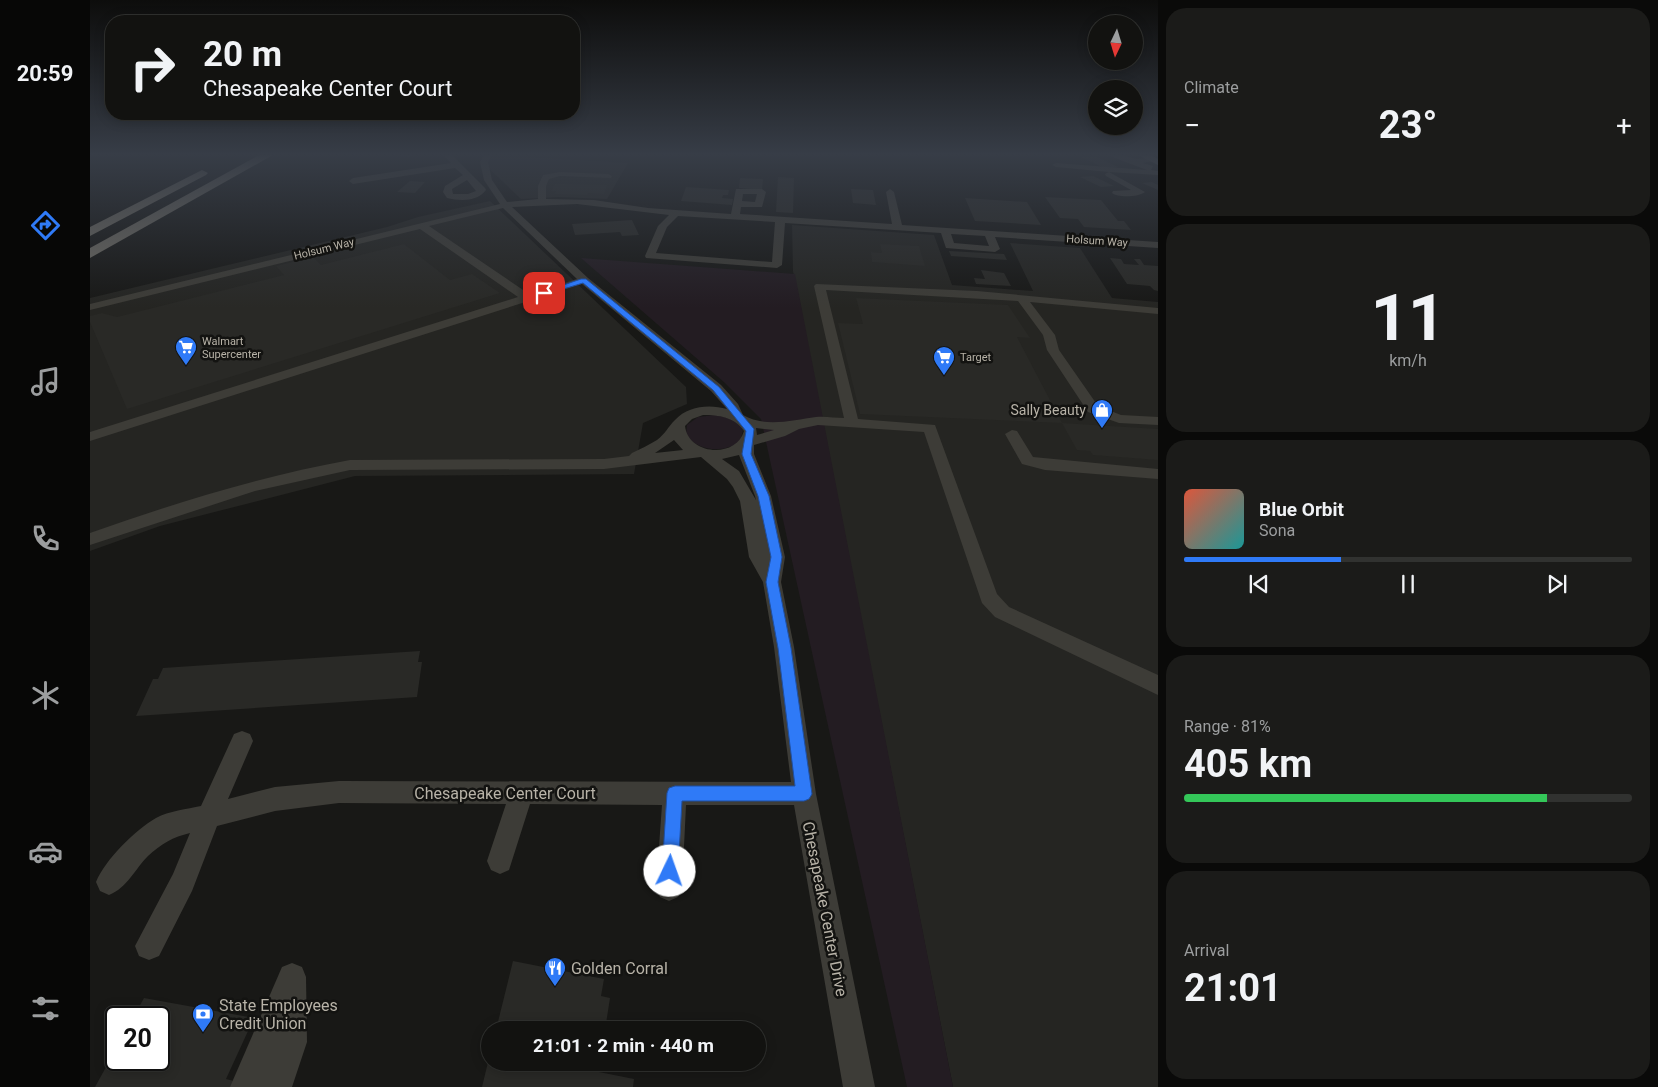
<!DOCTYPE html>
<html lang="en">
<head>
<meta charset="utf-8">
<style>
  :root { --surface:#121210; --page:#1b1b19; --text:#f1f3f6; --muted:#9c9e9f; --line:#313230; --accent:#2f7af7 }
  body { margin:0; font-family:Roboto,sans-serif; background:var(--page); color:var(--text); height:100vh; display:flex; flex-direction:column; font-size:19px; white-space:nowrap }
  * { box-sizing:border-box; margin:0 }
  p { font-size:16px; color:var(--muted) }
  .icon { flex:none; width:28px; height:28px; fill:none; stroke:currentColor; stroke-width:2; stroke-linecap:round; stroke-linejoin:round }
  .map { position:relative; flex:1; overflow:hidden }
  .panel { display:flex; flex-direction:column; gap:8px; padding:8px; background:#0a0a09; width:500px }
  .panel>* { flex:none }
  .hud { position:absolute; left:15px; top:15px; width:475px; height:105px; border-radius:20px; box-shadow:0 2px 12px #0003,0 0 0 1px var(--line); background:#121210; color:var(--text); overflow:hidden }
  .needle { width:32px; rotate:184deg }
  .tools { position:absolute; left:998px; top:15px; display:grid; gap:10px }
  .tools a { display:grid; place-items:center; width:55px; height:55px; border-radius:50%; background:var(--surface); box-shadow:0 2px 12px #0003,0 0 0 1px var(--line); font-size:25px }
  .speed { position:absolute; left:15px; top:1006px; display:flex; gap:10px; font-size:25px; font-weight:700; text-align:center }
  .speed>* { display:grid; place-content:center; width:65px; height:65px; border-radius:50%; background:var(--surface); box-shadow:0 2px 12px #0003,0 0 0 1px var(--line); line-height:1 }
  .speed .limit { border:2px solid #111; border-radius:8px; background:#fff; color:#111 }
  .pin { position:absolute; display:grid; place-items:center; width:42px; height:42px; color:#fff; margin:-21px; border-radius:10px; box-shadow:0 2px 8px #0006 }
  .me { position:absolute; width:55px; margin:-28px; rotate:3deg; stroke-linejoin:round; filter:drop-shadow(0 0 4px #0008) }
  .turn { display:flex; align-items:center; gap:18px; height:105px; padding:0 15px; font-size:22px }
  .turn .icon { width:65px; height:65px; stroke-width:2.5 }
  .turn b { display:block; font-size:35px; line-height:42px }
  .big { font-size:38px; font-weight:700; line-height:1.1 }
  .panel .widget { flex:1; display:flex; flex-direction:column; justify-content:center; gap:8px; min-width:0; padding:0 18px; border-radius:20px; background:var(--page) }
  .panel .dial { align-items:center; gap:0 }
  .dial b { font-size:65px; line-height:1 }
  .song { display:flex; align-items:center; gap:15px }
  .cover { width:60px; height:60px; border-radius:8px; background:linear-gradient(135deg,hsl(10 70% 55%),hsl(180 70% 35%)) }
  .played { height:5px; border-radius:2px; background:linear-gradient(90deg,var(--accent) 35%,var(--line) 35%) }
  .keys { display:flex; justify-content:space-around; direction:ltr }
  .heat { display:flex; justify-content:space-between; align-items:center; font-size:28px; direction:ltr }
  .charge { height:8px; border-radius:4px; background:linear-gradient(90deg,#34c759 81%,var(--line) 0) }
  .trip { position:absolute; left:391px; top:1021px; width:285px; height:50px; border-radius:25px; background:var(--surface); box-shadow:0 2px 12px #0003,0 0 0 1px var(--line); font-weight:700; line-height:50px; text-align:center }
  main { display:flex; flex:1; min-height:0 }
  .tabs { display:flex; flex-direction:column; width:90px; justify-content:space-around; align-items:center; background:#070706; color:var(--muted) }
  .tabs .icon { width:35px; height:35px }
  .tabs .active { color:var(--accent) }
  .tabs b { font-size:22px; color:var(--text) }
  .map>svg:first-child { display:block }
  .built { fill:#252522 }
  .green { fill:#231c22 }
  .building { fill:#292926 }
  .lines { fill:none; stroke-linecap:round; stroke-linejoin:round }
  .minor { fill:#3d3c37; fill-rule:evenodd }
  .major { fill:#5c5a53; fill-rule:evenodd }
  .highway { fill:#6e6b63; fill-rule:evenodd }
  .route { fill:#2f7af7; stroke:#1f4fa1 }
  .labels { text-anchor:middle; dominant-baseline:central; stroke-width:5; stroke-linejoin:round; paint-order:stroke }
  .far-street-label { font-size:11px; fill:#b8b3a8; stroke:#131311 }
  .far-poi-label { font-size:11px; fill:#b8b3a8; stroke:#131311; text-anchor:start }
  .poi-label { font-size:14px; fill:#b8b3a8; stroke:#131311; text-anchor:end }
  .near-street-label { font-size:16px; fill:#b8b3a8; stroke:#131311 }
  .near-poi-label { font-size:16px; fill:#b8b3a8; stroke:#131311; text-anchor:start }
</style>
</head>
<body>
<main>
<nav class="tabs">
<b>20:59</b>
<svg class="icon active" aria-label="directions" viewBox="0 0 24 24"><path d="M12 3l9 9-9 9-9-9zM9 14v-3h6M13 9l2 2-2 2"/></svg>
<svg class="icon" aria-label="music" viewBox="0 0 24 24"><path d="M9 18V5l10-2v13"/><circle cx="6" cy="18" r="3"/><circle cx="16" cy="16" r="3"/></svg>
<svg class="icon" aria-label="phone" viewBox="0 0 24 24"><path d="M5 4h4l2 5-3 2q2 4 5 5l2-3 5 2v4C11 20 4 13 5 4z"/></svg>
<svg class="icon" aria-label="climate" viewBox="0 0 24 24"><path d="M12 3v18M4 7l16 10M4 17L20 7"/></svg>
<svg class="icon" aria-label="car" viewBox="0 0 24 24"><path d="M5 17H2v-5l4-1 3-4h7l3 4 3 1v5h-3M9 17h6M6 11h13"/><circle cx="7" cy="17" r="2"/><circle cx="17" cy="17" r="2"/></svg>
<svg class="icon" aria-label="filters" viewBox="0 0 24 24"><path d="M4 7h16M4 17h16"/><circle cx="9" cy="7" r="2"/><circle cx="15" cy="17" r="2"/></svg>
</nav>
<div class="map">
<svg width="1068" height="1087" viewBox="0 0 1068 1087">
  <rect width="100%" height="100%" fill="#181816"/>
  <g class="built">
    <path d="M407,155L538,163L517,199L468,197L431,199L393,163L395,158Z"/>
    <path d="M400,201L596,387L597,404L553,423L544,474L265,476L70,526L0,551V298L297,227L328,217Z"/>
    <path d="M702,225L844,235L862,285L943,291L920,243L990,248L1022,298L1068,302V1087H863L703,271Z"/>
  </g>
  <g class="green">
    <path d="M491,258L705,274L863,1087H817L671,419L635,383Z"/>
    <path d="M625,415C637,417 646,420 653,430L650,442C633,453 609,452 596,435L597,425L608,417Z"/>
  </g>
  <g class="building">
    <path d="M1005,156L1028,167L1014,168L991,157Z"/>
    <path d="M1003,176L1024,186L1011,187L990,177Z"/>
    <path d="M688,177L704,178L703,213L686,212Z"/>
    <path d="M650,178L673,179L672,190L649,188Z"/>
    <path d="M320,181L335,182L325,193L307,192Z"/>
    <path d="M1062,182L1068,185V190L1052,183Z"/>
    <path d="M465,184H477L517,185L514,194L498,193L497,195L465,194L466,191H461Z"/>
    <path d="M596,187L639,190L638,195H633L632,198L643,199L642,205L591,201Z"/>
    <path d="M761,189L783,190L786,205L763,203Z"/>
    <path d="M955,197L1011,200L1028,221H1034L1041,230L994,227L988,219L970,218Z"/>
    <path d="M875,198L937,202L951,225L885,221Z"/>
    <path d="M542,220L549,235L532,236L530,232L485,235L482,224Z"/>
    <path d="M314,244L360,280L382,274L410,293L37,409L0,322V316L12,313L27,317L194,275L186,266L223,257L231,265Z"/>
    <path d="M790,244L829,246L835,266L782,262L781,252L792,253Z"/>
    <path d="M859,251L914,254L917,260L861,256Z"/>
    <path d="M1020,258L1031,259L1034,264L1049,265L1044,259H1050L1054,265L1068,266V291L1064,290L1060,286L1037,284Z"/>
    <path d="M891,270L914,273L921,286L886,284L884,278L895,279Z"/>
    <path d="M766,298L918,305L940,338L927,337L972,423L770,414L748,323L773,324Z"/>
    <path d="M972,423L1068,429V460L1003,455L1000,451L987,450Z"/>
    <path d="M330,651L328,662H332L327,697L46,716L63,679H68L73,668Z"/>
    <path d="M423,961L514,979L511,996L520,998L515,1030H406Z"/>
    <path d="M54,998L164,1018L136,1079L168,1087H5L26,1049V1060H69V1018H43Z"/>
    <path d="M399,1058L400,1062H510L509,1072L544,1079L543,1087H392Z"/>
  </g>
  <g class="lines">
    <g class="minor">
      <path d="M308,155H322L318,157Z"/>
      <path d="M353,155H362L395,188L396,190C387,202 370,201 357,198L353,192L355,186L373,175L365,168L263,184L259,181L263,178L361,163ZM377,180L386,191L378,194H363L362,189Z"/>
      <path d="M394,155H402L398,162L402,180L417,202L448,199V186L453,175L470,172L518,174L522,176L521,178L470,176L459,179L456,186V199L504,200L558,208L641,214L646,189H672L676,192L672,207H651L650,214L802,224L796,192L800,189L804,192L812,225L1068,242V248L905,237L910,249L905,252L856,248L851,233L695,223L692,265L687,268L556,258L555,256L568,226L579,215L487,204L422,207L498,278L631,385L648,404L653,415C675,428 703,420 726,417C735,416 745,418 754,418L724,286L726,284L887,291L1068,308V314L940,302L965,335L969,350L1008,406L1031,415L1068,417V425L1029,423L998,412L957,350L953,335L928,301L736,290L768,419L845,425L907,594L919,607L1068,675V695L905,617L892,603L834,432L728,425L709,429L695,436L664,445V454L681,496L695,557L691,582L704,647L726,794L785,1087H753L704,805H596L592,888L588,897L579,901L570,897L566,888L572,805L440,804L419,870L410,874L401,870L397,861L416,804L249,803L185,811L127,826L102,891L69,956L59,960L49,956L45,946L83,874L100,833C83,837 71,844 58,856C45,869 37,888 19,895L10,891L6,882C15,860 45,830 66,818C79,811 97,809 111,806L144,734L152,731L160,734L163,741L138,799L185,787L249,781L701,782L684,647L673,582L659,557L650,501L643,487L637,479L611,457L514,469L260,470L165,491L0,545V533C85,503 171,476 260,460L514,459L539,456L542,453C550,449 559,445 567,440C575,434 578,427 585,420C598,406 619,404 637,409L621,391L492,284L0,441V432L428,297L330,229L0,310V304L410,204L394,180L390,162ZM653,194H667L665,202L652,201ZM413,208L487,279L439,294L339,226ZM588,216L685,222L682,262L566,253L577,227ZM861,234L895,236L899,246L864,243ZM613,415C629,415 644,417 654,431C646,459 598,455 595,426L602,419ZM666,428L684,430L667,435ZM584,440L593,450L565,453ZM649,455L665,496L666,500L649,471L632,459Z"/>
      <path d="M1017,155H1032L1047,159L1063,157V161L1053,163L1063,166L1061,170L1068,171V175L1019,172L1055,192C1049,197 1028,198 1022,193L1023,191L1041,190L1016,176L1015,174L1019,172L966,167L962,165L966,163L1057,170Z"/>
      <path d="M922,430L927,431L943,457L1068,469V479L955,470L932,464L915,434Z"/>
      <path d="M202,963L212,967L216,977L217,1042L202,1087H140L192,967Z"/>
    </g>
    <path class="major" d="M1048,155H1061L1068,159V165Z"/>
    <g class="highway">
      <path d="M169,155H183L0,258V248Z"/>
      <path d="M112,170L118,173L116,175L0,236V227Z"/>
    </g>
  </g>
  <linearGradient id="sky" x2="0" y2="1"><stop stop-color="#0d0d0c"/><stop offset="0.5" stop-color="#373d47"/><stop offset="1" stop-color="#373d47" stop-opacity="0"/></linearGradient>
  <rect width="1068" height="308" fill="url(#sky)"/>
  <path class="route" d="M491,279H496L629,387L664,429L661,454L679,496L692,557L688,582L701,648L722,794L719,799L714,801H592L588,871L586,877L580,879L574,877L572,871L577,793L579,788L585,786H705L688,648L676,582L681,557L668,496L652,454L656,431L623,390L493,283L454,295L450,293Z"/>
  <defs>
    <g id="supermarket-pin" transform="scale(1.125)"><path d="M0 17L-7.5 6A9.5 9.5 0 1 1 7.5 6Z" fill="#2f7af7" stroke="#131311"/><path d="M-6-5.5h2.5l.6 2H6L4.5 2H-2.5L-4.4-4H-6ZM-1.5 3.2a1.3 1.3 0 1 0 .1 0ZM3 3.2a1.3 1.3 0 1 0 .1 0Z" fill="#fff"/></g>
    <g id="shop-pin" transform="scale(1.125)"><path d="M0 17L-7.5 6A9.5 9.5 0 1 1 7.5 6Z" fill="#2f7af7" stroke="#131311"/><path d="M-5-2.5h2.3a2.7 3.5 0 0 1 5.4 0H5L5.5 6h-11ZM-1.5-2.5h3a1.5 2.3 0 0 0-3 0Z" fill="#fff"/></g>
    <g id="restaurant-pin" transform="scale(1.125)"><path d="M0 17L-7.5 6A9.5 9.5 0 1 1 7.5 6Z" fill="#2f7af7" stroke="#131311"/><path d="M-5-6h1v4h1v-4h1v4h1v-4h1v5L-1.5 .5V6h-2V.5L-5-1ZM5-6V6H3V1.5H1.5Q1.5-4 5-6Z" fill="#fff"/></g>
    <g id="bank-pin" transform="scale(1.125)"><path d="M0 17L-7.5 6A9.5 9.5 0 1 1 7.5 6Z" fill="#2f7af7" stroke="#131311"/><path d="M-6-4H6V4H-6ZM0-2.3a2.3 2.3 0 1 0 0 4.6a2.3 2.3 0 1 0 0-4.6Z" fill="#fff"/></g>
  </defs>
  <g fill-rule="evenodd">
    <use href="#supermarket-pin" x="96" y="347"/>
    <use href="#supermarket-pin" x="854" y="357"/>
    <use href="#shop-pin" x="1012" y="410"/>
    <use href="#restaurant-pin" x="465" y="968"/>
    <use href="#bank-pin" x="113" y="1014"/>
  </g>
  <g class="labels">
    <g class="far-street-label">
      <text transform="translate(1007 241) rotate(4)">Holsum Way</text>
      <text transform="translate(234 249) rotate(-14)">Holsum Way</text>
    </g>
    <g class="far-poi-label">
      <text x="112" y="341">Walmart<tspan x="112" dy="13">Supercenter</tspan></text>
      <text x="870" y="357">Target</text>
    </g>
    <g class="poi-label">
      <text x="996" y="410">Sally Beauty</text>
    </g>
    <g class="near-street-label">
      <text x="415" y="793">Chesapeake Center Court</text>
      <text transform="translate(735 909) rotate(79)">Chesapeake Center Drive</text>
    </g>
    <g class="near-poi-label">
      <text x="481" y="968">Golden Corral</text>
      <text x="129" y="1005">State Employees<tspan x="129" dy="18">Credit Union</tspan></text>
    </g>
  </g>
</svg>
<div class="tools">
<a><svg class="needle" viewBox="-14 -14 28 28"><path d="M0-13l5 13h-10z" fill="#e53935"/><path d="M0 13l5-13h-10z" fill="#9c9e9f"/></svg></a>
<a><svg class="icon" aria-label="layers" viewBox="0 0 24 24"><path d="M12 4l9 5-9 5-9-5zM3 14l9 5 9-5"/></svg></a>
</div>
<div class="speed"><div class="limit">20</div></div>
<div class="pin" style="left:454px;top:293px;background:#d93025"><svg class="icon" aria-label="arrive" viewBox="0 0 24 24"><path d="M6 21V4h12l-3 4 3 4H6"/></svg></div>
<svg class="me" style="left:580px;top:871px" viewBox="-20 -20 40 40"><circle r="19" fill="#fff"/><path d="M0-13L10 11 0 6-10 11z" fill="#2f7af7"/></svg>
<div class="trip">21:01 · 2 min · 440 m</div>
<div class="hud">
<div class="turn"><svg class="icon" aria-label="right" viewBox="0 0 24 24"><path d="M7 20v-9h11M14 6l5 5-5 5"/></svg><div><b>20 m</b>Chesapeake Center Court</div></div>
</div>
</div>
<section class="panel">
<div class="widget"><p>Climate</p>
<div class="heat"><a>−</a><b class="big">23°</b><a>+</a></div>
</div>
<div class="widget dial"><b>11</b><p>km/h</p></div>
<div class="widget">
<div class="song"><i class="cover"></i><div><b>Blue Orbit</b><p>Sona</p></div></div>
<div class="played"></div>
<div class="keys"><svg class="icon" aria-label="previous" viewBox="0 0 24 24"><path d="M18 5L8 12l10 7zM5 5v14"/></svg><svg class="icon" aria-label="pause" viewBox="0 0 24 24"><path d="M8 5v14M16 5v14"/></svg><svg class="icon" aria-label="next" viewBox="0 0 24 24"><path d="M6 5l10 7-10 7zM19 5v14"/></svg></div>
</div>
<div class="widget"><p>Range · 81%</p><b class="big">405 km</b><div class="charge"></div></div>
<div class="widget"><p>Arrival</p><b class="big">21:01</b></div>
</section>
</main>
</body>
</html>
